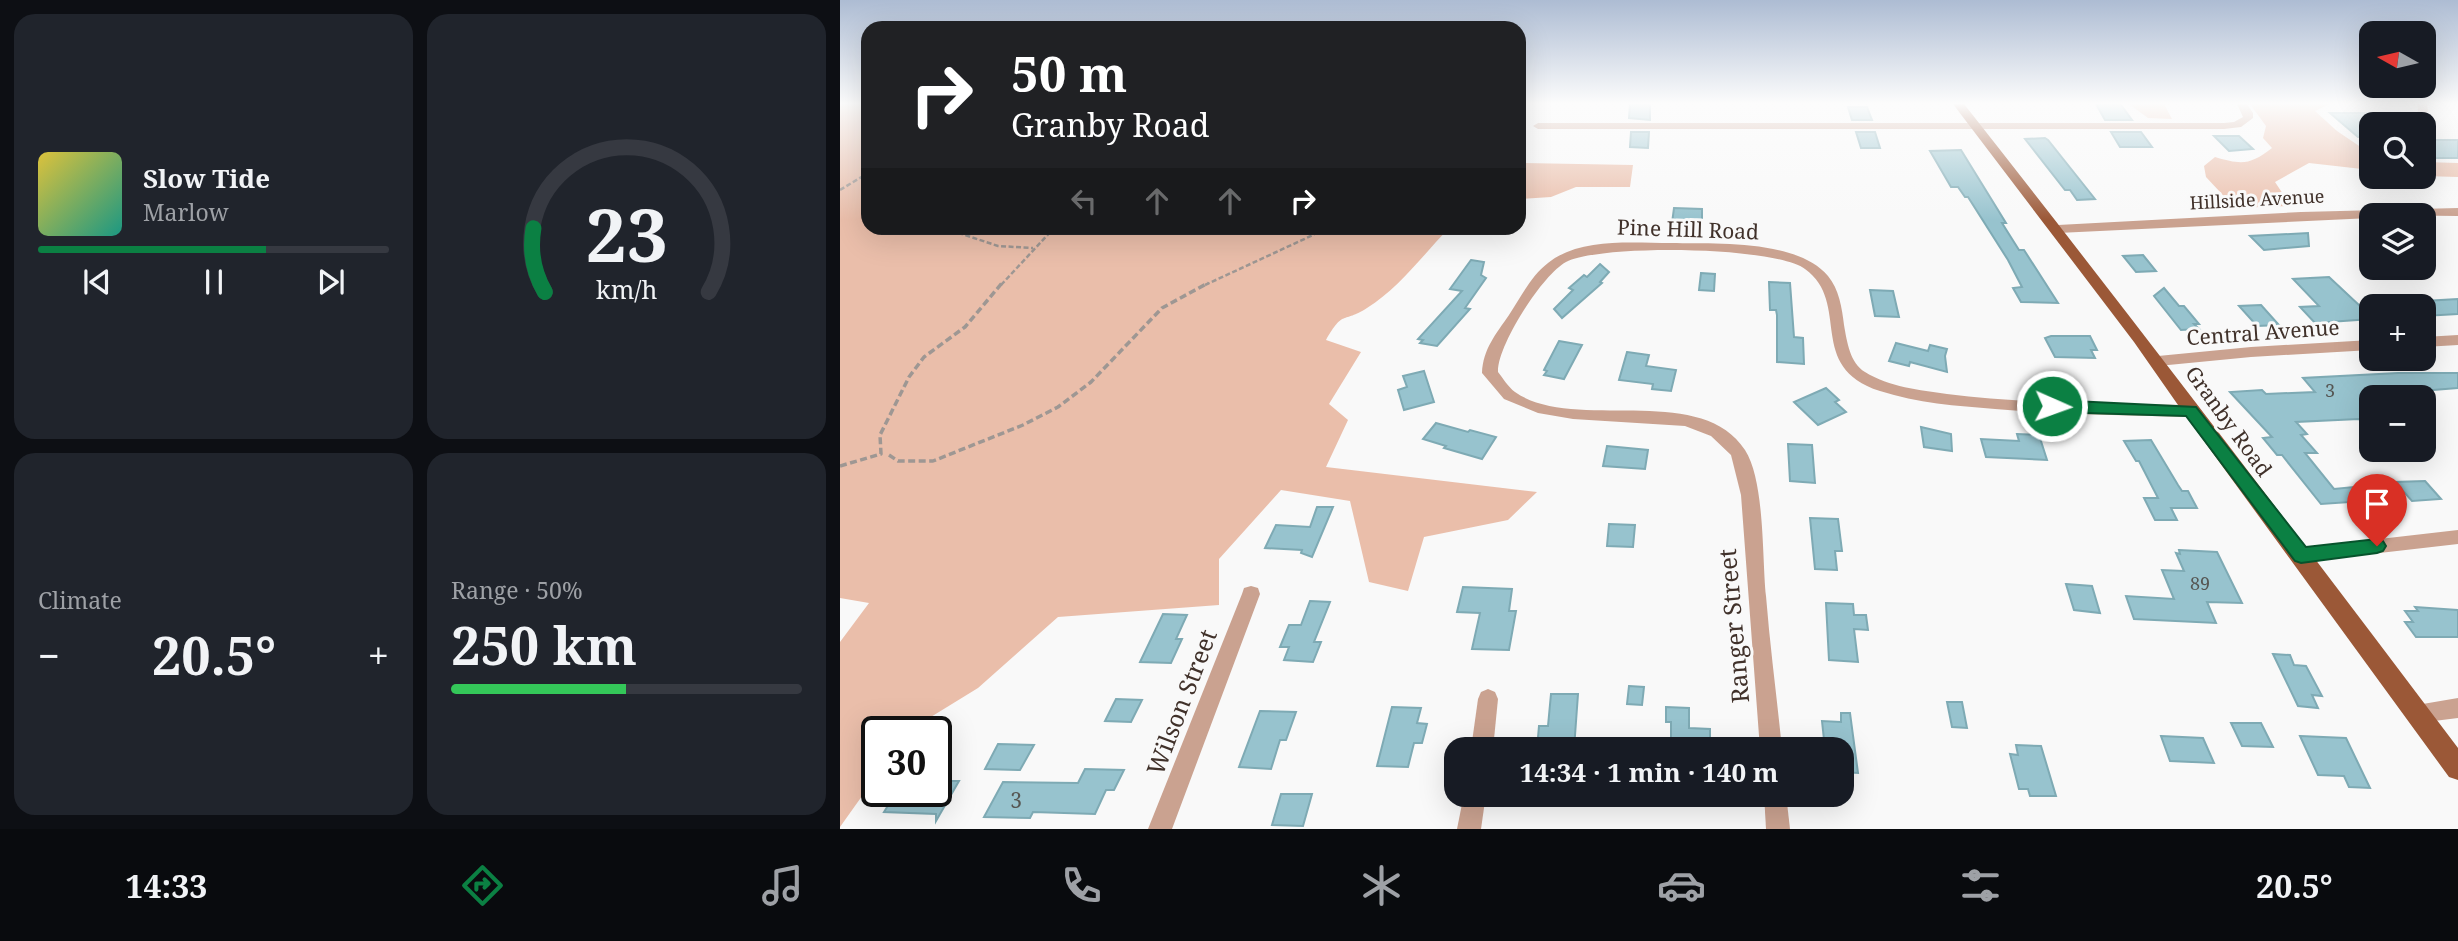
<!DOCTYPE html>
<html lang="en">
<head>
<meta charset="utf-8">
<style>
  :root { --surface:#171b24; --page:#20242c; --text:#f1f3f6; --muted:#9ea1a6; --line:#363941; --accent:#0b8043 }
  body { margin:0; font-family:"Noto Serif",serif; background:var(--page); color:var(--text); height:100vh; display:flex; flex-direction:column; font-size:26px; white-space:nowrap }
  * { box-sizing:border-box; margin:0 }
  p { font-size:23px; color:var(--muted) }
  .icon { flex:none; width:38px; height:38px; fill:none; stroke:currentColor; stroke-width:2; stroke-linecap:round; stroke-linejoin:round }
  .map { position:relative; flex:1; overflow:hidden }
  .details { display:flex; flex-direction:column; gap:14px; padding:14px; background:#0d0f14; width:840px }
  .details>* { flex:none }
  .top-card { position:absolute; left:21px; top:21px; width:665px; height:214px; border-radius:21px; box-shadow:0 7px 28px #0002; background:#202124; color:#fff; overflow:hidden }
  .needle { width:46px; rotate:278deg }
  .controls { position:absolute; left:1519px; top:21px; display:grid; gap:14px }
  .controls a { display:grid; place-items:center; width:77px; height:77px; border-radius:14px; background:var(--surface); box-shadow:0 7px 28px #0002; font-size:35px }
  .speed { position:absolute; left:21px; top:716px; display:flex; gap:14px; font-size:35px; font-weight:700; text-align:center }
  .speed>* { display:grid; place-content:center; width:91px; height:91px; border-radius:50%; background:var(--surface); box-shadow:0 7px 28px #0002; line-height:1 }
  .speed .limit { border:4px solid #111; border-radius:10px; background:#fff; color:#111 }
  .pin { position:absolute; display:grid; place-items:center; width:60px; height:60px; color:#fff; margin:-72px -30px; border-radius:50% 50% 50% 0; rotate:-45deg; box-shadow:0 0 7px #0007 }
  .pin .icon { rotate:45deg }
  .me { position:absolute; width:77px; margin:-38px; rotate:92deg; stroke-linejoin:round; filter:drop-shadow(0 0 5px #0008) }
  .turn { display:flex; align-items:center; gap:24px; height:147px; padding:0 35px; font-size:32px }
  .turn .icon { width:91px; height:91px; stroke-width:2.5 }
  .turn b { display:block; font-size:49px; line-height:60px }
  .lanes { display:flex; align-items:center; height:66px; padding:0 35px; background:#0003; justify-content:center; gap:35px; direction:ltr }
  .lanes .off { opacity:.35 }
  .big { font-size:52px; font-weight:700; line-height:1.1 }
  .details .tile { flex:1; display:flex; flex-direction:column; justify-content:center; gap:10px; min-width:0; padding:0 24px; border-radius:21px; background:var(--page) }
  .details .dial { align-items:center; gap:0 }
  .dial svg { height:182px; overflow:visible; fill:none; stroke:var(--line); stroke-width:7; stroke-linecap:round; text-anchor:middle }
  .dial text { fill:var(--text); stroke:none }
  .song { display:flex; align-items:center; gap:21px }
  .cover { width:84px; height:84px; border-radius:10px; background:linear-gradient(135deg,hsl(50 70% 55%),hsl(170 70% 35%)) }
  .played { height:7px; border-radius:4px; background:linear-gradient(90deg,var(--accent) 65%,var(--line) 65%) }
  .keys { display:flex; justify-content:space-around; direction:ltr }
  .heat { display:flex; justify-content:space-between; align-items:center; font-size:38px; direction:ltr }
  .charge { height:10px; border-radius:5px; background:linear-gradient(90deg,#34c759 50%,var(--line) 0) }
  .details .tiles { flex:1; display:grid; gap:14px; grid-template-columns:repeat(2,1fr) }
  .trip { position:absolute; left:604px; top:737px; width:410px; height:70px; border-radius:21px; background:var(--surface); box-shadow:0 7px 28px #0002; font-weight:700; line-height:70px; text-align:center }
  .dock { display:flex; height:112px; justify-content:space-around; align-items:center; background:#090b0e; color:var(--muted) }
  .dock .icon { width:49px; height:49px }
  .dock .active { color:var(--accent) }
  .dock b { font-size:32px; color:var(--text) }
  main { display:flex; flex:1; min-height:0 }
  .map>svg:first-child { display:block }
  .forest { fill:#eabeaa }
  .building { fill:#97c3ce; stroke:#7eaab4; stroke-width:2 }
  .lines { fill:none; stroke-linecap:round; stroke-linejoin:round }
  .path-far1 { stroke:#9e9793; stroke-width:2.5; stroke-dasharray:5 2.5; stroke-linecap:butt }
  .path { stroke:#9e9793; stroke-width:3.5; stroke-dasharray:7 3.5; stroke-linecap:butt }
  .minor { fill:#caa290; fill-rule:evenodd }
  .tertiary { fill:#caa290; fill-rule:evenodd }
  .primary { fill:#9b5837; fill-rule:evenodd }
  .route { fill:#0b8043; stroke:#07532c; stroke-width:2 }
  .labels { text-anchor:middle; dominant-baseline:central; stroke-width:6; stroke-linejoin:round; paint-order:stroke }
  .far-street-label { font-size:18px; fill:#40312a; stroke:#f9f9f9 }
  .number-label { font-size:18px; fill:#565653 }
  .street-label { font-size:21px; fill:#40312a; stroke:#f9f9f9 }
  .near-number-label { font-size:21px; fill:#565653 }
  .near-street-label { font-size:24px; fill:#40312a; stroke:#f9f9f9 }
</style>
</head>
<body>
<main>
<section class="details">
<div class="tiles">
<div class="tile">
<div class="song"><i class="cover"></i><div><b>Slow Tide</b><p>Marlow</p></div></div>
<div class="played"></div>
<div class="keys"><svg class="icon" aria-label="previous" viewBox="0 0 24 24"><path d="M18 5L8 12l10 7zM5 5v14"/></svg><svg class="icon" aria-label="pause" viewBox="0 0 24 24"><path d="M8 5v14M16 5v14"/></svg><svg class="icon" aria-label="next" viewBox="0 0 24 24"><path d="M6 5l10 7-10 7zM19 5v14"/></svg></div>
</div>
<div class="tile dial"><svg viewBox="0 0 100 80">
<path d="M14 69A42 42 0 1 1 86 69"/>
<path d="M14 69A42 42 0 0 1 9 41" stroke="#0b8043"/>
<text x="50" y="56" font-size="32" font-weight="700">23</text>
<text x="50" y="72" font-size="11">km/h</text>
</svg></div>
<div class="tile"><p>Climate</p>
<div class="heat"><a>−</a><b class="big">20.5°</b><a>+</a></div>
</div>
<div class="tile"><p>Range · 50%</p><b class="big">250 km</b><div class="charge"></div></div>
</div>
</section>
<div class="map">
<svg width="1618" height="829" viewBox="0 0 1618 829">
  <rect width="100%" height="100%" fill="#f9f9f9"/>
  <g class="forest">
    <path d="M0,104H28V228H609C584,254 558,289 527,308C502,324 504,309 486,340L521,352L489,404L508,420L486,467L697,492L668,520L584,537L568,591L529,582L510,501L441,490L379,559V605L218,617L138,688L68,731L37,732V775L0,827V642L29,603L0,598Z"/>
    <path d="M1289,104H1324L1332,119L1308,118Z"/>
    <path d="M1410,104H1490L1475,111L1497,131L1531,154V170L1469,163L1435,182L1451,206L1395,208L1366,177L1364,166L1375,157C1402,165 1410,165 1432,148L1423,138L1426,126Z"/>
    <path d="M1584,162L1618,163V177L1584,176Z"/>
    <path d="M679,163L793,165L790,187H736L711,197L679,199Z"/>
  </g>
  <g class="building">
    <path d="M790,104H810V120L789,118Z"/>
    <path d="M1256,104L1281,105L1292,120H1265Z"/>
    <path d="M1008,107H1027L1032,120H1012Z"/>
    <path d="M1490,113H1531V137H1518Z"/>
    <path d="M791,132H809L808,148L790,147Z"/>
    <path d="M1016,132H1035L1040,148H1021Z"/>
    <path d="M1271,132H1301L1312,147H1280Z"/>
    <path d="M1374,136H1399L1413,149L1389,151Z"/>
    <path d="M1205,138L1208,140L1255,199L1237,200L1230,190H1225L1185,139Z"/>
    <path d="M1584,140H1618V158H1596L1584,147Z"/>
    <path d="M1121,150L1166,223H1162L1179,250H1184L1218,303L1181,302L1173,288L1182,287L1168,260L1128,197H1125L1118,187H1111L1090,151Z"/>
    <path d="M834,208L862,209V224L832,223Z"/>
    <path d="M1468,233L1469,246L1424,250L1410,236Z"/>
    <path d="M1303,255L1316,271L1296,272L1283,256Z"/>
    <path d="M631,260L644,262L641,275L646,278L625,308L630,309L597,346L580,343L583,340L578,339L622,291L610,289Z"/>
    <path d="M760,264L769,272L760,282L762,283L722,318L714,309L733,290L729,288L744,275L747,277Z"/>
    <path d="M861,273L875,274L874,291L859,290Z"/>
    <path d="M1489,277L1520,306L1531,305V319L1475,323L1460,307L1479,306L1453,279Z"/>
    <path d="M929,282L950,283L954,337L963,338L964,364L937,362V315L936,310H930Z"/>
    <path d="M1324,288L1339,306H1344L1359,324H1354L1359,329L1341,330L1314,296Z"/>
    <path d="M1030,290L1053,291L1059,317L1035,316Z"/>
    <path d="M1618,299V314L1584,316V301Z"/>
    <path d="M1421,305L1439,325L1417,326L1399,306Z"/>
    <path d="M1211,336H1250L1257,350H1251L1255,358L1215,357L1205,338Z"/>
    <path d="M719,341L742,345L724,379L704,375L707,371L704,370Z"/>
    <path d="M1056,343L1088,351L1090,345L1107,349L1105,356L1107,372L1070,362L1069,366L1049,361Z"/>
    <path d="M787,352L809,355L806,366L836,370L831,391L812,389L813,384L779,380Z"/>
    <path d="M584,371L594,402L564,410L558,390L567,387L563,376Z"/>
    <path d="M1558,373H1618V388L1531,395V433L1519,419L1456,422L1467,434L1461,435L1477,453H1465L1494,489L1514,487L1526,501L1481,504L1442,455H1437L1423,438L1432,437L1390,392L1422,390L1426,394L1475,392L1463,378Z"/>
    <path d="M986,388L999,400L995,402L1006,412L978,425L954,402Z"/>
    <path d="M596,423L628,432L630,430L656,437L642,459L604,448L606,446L583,439Z"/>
    <path d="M1081,427L1111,434L1112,451L1084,447Z"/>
    <path d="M1177,434L1199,435L1207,460L1146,457L1141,439L1179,441Z"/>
    <path d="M1311,440L1338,485L1342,491H1348L1357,508H1331L1337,520H1315L1304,498H1318L1299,461H1296L1284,441Z"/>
    <path d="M948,444L972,445L975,483L950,481Z"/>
    <path d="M767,446L808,450L805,469L763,466Z"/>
    <path d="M1585,481L1601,499L1572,501L1555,482Z"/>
    <path d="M477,507H493L472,557L461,553L462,550L425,548L436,525L470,527Z"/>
    <path d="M970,518L998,519L1002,551H995L997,570L975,569Z"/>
    <path d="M769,524L795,525L793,547L767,546Z"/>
    <path d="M1339,550L1377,552L1402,603L1367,602L1376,623L1294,619L1286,596L1334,599L1322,570L1344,571L1336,553L1340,554Z"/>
    <path d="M1226,584L1252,586L1260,613L1234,610Z"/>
    <path d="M623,587L672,589L669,611H676L669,650L632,649L640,613L617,612Z"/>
    <path d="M470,601L490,602L474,642H481L473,662L444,660L449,647H440L449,625H461Z"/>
    <path d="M986,603L1013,604L1014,615H1026L1028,630L1014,629L1018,662L989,660Z"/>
    <path d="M1575,607L1618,610V637H1576L1565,622H1573L1565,611H1578Z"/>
    <path d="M323,614L347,615L336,639H342L331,663L300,662Z"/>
    <path d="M1433,654L1450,655L1454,665L1466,666L1482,696L1472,695L1478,708L1458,706Z"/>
    <path d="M789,686L804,687L802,705L787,704Z"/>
    <path d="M711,694H738L734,749H697L699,726H708Z"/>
    <path d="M276,699L302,700L291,722L265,721Z"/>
    <path d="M1107,702H1122L1127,728L1112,727Z"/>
    <path d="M552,707L581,708L577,723L587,724L582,743H574L568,767L537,766Z"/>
    <path d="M826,707L849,708V728L870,729V749H831V722H826Z"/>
    <path d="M420,711L456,712L446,740H440L431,769L399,767Z"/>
    <path d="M1001,713H1010L1018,773L1001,772V749H985L982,721L1001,722Z"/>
    <path d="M1391,723H1421L1433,747L1402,746Z"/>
    <path d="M1321,736L1363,738L1374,763L1330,761Z"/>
    <path d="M1460,736L1506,738L1530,788L1509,787L1504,776L1478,775Z"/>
    <path d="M158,744L194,745L180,770L145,769Z"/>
    <path d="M1176,745L1201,746L1216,796H1190L1188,789H1179L1170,754L1178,755Z"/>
    <path d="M245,769L284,770L274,790H266L255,814L193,812L190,818L144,817L163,782L238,783Z"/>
    <path d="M96,781H119L96,821V814L44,812L57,791H96Z"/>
    <path d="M441,794H472L463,826L432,825Z"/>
  </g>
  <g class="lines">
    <g class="path-far1">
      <path d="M0,190L28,173"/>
      <path d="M66,228L116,232L158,246L193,248"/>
      <path d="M161,285L214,228"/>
      <path d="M365,285L473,235L482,228"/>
    </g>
    <g class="path">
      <path d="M49,455L58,461H93L183,425L218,407L251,382L322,308L368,283"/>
      <path d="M0,466L41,454L40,435L69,377L84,357L125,327L162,283"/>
    </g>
    <g class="minor">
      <path d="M1397,104H1407L1413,113V118L1401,127L1384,129H698L693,126L698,123H1384L1394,122L1403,117Z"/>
      <path d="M1577,104H1587L1588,111L1580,123L1576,124L1571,121L1578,111Z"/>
      <path d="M831,243C875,244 957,239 988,276C999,289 1002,308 1004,325C1007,342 1010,363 1025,372C1049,387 1080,390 1107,394C1188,404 1270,404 1351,405L1359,411L1351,417C1286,415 1220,415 1155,409C1117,406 1077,403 1040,391C965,367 1012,303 965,269C934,246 760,244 726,262C702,275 657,346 658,372C663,378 668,387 675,392C733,433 861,381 905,450C925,481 922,558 926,596C930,647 937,698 942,749H920L901,495L891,455L871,436L845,426L733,419L698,413L664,399L642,373C643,349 656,334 669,315C681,297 691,276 708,263C740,237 793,243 831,243Z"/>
      <path d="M1618,335V345L1584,347V337Z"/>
      <path d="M1531,340V350L1411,357L1318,366L1311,361L1318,356L1411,347Z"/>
      <path d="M1618,530V544L1461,562L1455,560L1452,555L1455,550L1461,548Z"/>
      <path d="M411,586L418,588L420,594L332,829H308L402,594L404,588Z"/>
      <path d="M648,689L655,692L658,699L653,749H631L638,699L641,692Z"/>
      <path d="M1618,698V718L1578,723L1571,720L1567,713L1571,706Z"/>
      <path d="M624,794H646L641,829H617Z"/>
      <path d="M924,794H946L950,829H926Z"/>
    </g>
    <path class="tertiary" d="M1618,208V216L1531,215V218L1218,233L1211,229L1218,225L1461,212Z"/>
    <path class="primary" d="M1113,104H1124C1291,316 1455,532 1618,748V780L1609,777L1345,415L1294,342Z"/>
  </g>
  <linearGradient id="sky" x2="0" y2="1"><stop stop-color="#adbcd3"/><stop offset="0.47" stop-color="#fcfcfc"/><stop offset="1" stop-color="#fcfcfc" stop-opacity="0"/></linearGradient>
  <rect width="1618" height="220" fill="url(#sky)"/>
  <path class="route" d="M1212,400L1356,407L1466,547L1537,539L1543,541L1546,546L1543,551L1537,553L1461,563L1455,561L1346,416L1212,412L1204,406Z"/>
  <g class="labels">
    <g class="far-street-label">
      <text transform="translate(1417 199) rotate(-3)">Hillside Avenue</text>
    </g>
    <g class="number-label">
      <text x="1490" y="390">3</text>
      <text x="1360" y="583">89</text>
    </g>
    <g class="street-label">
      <text transform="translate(848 229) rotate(2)">Pine Hill Road</text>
      <text transform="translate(1423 332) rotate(-4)">Central Avenue</text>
      <text transform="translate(1389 421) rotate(54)">Granby Road</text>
    </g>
    <g class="near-number-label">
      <text x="176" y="800">3</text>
    </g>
    <g class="near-street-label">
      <text transform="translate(893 626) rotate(-95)">Ranger Street</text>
      <text transform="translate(341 702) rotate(-69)">Wilson Street</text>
    </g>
  </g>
</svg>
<div class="controls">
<a><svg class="needle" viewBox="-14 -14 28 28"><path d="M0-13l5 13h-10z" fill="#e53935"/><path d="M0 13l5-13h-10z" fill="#9ea1a6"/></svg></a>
<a><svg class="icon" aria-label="search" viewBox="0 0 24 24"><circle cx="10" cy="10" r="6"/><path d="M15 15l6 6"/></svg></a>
<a><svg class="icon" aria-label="layers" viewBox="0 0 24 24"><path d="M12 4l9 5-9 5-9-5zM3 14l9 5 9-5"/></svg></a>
<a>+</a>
<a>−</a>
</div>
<div class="speed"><div class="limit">30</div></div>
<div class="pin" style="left:1537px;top:546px;background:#d93025"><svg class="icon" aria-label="arrive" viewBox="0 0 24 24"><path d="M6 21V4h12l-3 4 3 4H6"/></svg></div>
<svg class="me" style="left:1212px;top:406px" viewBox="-20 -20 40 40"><circle r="17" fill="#0b8043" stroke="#fff" stroke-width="3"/><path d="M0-11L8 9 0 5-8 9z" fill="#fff"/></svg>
<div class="trip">14:34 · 1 min · 140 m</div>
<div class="top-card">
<div class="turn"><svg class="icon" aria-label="right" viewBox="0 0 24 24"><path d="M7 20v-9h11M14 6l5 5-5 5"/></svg><div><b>50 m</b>Granby Road</div></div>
<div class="lanes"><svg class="icon off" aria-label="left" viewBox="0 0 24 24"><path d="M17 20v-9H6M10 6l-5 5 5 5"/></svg><svg class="icon off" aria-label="ahead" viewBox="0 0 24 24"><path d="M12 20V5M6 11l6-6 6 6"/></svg><svg class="icon off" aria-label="ahead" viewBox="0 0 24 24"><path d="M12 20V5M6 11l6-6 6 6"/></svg><svg class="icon" aria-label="right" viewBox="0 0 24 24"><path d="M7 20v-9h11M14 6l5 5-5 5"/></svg></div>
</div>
</div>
</main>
<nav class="dock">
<b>14:33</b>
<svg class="icon active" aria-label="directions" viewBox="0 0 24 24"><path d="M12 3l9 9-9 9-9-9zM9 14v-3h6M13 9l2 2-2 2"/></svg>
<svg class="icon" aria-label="music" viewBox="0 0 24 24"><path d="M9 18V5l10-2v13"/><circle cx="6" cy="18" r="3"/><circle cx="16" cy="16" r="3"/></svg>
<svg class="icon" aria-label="phone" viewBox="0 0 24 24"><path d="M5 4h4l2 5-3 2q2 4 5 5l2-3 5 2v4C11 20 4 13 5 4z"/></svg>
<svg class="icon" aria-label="climate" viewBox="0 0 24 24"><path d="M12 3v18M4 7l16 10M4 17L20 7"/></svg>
<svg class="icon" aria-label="car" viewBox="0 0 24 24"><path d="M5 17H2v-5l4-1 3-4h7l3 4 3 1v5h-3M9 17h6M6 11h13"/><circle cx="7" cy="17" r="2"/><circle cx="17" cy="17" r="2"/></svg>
<svg class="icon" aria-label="filters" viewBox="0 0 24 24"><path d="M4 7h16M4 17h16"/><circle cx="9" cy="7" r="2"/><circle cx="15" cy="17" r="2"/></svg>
<b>20.5°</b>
</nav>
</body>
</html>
